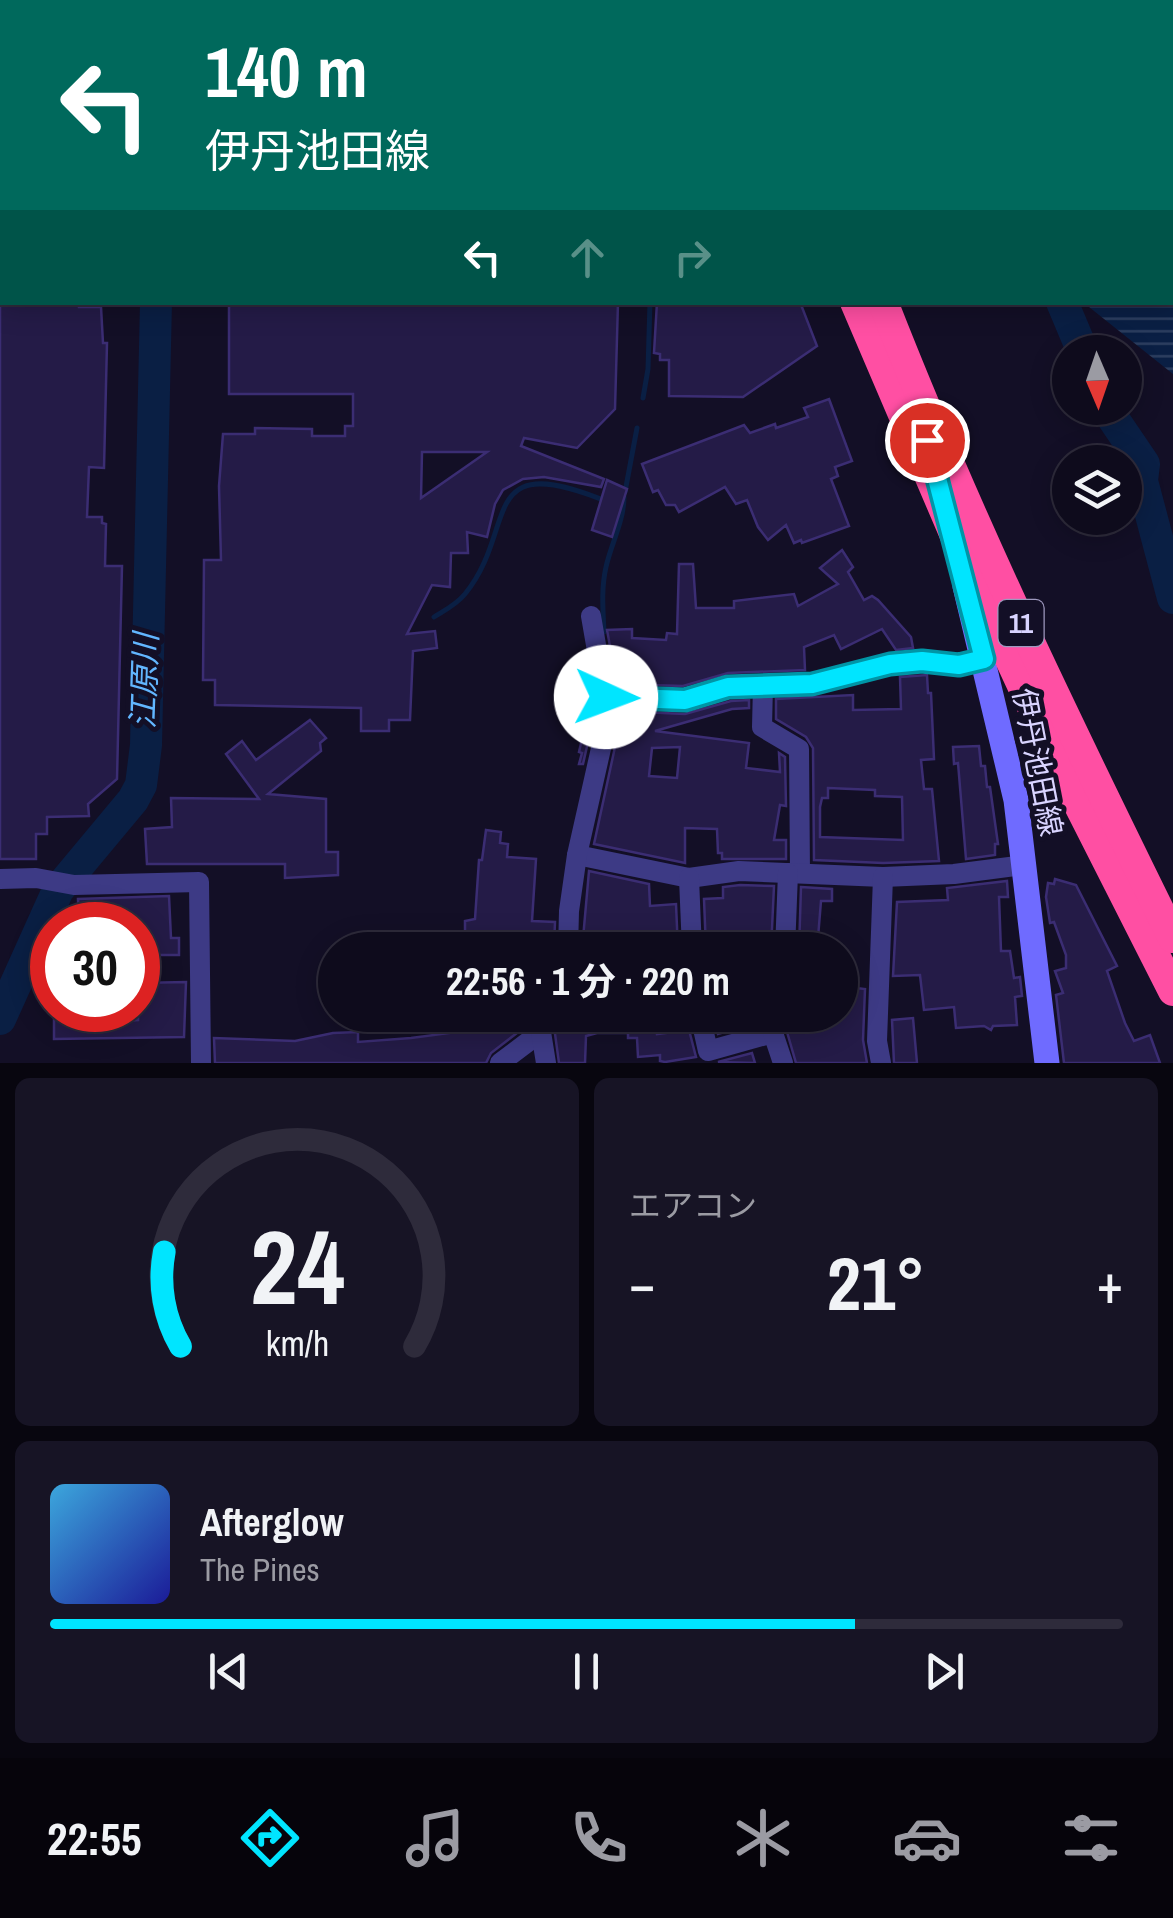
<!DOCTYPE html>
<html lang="ja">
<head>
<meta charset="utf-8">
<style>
  :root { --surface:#0e0b1c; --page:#171425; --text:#f1f3f6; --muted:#9b9ba3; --line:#2e2b3b; --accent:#00e5ff }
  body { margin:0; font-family:"Archivo Narrow","Noto Sans JP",sans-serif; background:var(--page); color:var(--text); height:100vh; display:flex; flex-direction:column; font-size:38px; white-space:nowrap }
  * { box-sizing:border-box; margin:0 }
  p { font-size:32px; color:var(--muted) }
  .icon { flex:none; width:55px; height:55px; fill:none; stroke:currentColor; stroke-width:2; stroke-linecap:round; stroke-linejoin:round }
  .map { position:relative; height:1063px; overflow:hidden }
  .details { display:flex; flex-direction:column; gap:15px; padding:15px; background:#08060f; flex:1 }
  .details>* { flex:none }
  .hud { position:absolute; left:0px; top:0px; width:1175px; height:305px; box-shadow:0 5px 25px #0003,0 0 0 2px var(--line); background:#00695c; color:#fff; overflow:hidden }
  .needle { width:65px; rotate:178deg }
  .tools { position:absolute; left:1052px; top:335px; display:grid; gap:20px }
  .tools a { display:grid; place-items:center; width:90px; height:90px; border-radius:50%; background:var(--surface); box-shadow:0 5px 25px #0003,0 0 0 2px var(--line); font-size:50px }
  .speed { position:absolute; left:30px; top:902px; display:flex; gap:20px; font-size:50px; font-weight:700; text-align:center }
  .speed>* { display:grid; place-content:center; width:130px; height:130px; border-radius:50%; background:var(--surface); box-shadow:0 5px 25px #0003,0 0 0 2px var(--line); line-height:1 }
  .speed .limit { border:15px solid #d22; background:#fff; color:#111 }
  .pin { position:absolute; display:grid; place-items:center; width:85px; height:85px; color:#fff; margin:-42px; border:5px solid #fff; border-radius:50%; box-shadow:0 2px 10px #0007 }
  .me { position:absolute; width:110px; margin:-55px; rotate:92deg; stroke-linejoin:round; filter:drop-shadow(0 0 8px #0008) }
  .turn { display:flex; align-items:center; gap:35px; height:210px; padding:0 40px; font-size:45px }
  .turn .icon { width:130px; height:130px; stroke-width:2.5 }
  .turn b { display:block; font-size:70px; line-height:85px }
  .lanes { display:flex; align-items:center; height:95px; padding:0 40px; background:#0003; justify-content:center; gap:50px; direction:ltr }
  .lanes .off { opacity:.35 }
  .big { font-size:75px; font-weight:700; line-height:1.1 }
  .details .widget { flex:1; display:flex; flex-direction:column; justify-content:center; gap:15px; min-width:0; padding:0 35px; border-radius:15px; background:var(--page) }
  .details .dial { align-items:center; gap:0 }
  .dial svg { height:260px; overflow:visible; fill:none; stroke:var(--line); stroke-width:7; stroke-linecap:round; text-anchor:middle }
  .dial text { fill:var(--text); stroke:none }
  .song { display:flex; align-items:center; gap:30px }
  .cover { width:120px; height:120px; border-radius:15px; background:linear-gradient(135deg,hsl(200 70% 55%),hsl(240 70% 35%)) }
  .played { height:10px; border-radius:5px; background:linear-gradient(90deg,var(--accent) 75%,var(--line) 75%) }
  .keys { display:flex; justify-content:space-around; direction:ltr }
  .heat { display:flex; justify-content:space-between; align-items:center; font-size:55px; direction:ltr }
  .details .tiles { flex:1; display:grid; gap:15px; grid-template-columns:1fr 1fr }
  .widget:last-child { grid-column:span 2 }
  .trip { position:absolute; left:318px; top:932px; width:540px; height:100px; border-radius:50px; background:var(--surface); box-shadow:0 5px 25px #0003,0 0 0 2px var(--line); font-weight:700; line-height:100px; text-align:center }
  .tabs { display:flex; height:160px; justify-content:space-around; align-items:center; background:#06040b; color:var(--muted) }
  .tabs .icon { width:70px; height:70px }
  .tabs .selected { color:var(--accent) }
  .tabs b { font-size:45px; color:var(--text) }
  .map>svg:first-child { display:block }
  .water { fill:url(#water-rules) }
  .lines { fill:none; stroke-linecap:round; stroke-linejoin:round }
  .stream { stroke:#0a1f44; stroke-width:5 }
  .river { stroke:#0a1f44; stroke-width:32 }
  .building { fill:#241b47; stroke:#3b2d73; stroke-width:2.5; fill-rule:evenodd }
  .minor { stroke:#3d3a85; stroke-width:20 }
  .secondary { stroke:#6f6bff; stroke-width:25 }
  .motorway { stroke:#ff4fa3; stroke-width:30 }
  .motorway-bridge { stroke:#ff4fa3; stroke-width:30 }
  .route-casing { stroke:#0095a6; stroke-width:25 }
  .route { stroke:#00e5ff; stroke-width:18 }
  .labels { text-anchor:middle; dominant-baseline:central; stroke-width:10; stroke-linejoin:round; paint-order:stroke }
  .shield { fill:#130f26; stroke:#9e99be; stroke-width:2.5 }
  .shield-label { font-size:28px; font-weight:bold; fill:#d9d4ff }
  .street-label { font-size:30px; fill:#d9d4ff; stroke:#130f26 }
  .water-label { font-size:32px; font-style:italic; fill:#62b6ff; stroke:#130f26 }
</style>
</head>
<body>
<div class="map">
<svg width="1173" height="1063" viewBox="0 0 1173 1063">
  <defs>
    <pattern id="water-rules" width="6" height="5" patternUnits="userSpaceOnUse" patternTransform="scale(2.5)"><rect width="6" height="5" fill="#0a1f44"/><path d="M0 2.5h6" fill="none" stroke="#2d3f60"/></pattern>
  </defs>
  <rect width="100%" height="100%" fill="#130f26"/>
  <path class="water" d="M1173,293V374L1084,303L1172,302Z"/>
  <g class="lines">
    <g class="stream">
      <path d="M643,398L648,369L650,302"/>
      <path d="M625,492L637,428"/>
      <path d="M434,617C445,610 456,605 465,594C519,528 475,447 608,502"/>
      <path d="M604,632C603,610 601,589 606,567C611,544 624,521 624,497"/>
      <path d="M61,869H73"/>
    </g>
    <g class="river">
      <path d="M167,2V0"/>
      <path d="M1062,302L1083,352"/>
      <path d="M1106,408L1144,464L1142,481L1173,598"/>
      <path d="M0,1019L58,890L133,800L141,785L146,745L156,302"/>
    </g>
  </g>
  <g class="building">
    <path d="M0,302H79V307H101L103,343H107L104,468L89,467L87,517H102V523L106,524L105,566H122L117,779L88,804L89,816L47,817V834H36V859H0Z"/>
    <path d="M229,302H618L615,409L577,448L524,438L521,446L604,479L601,487L544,477L523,479L503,490L495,504L487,537L467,532L468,553H451L450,587L432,585L407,634L435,631L437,648L413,651L410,720H389V731H361V708L215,705V680H203L204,560H221L219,486L223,434H255V428L312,429V436H345V426H353V394H229ZM422,452H487L421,498Z"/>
    <path d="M657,302H800L817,346L743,397L669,396V360H660V354L654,353Z"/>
    <path d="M829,399L852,461L835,467L838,476L831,479L849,526L802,543L801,540L794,543L786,525L768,540L758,527L747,500L736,504L725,487L679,512L675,505H666L658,490L653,492L642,464L744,425L750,433L775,424L776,428L808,417L804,408Z"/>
    <path d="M607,480L627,489L612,537L592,530Z"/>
    <path d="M842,550L853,567L848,572L864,600L872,596L878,600L911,637L913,648L896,650L882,629L841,649L834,635L804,647L805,670L728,673L683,686L617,684L607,630L632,629V638L666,640L667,633L677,634L679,564H693L696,608H734V601L794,594L798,606L838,584L820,568Z"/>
    <path d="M927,675L928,693H931L934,759L921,760L924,789H932L939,861L883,863L814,860L813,748L806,737L776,719V699L853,695V710L901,709L900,677ZM828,788L875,790V796L902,797L903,840L820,837V807L822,798H828Z"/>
    <path d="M749,700V708L732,709L655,731L749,743L746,768L780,772L779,753L785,757L786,806L780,805L774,840H786V859H722V853H718L717,829L685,828V863L594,844L615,747L618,711L685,714L731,701ZM680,747L677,778L649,776L652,748Z"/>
    <path d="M589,708L588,742L583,764H579L582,753L579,752Z"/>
    <path d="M310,720L326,738L320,743L321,751L268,794L326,799V852H338V875L285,878V864H147L145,829L172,827L171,798L259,799L226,754L242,741L256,760Z"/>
    <path d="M979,746L981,766H985L987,787H990L998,844H995V855L966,859L958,763L954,764L953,747Z"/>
    <path d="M486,830L501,832L500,843L508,844L507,857L536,859L532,921L555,922L554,947L465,950V921L475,919L479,860H482Z"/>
    <path d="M589,871L649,884L650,906L676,904L678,950H582Z"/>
    <path d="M1055,879L1076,885L1117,966L1107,971L1125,1023L1134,1041L1150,1035L1160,1063H1064L1056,995L1063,993L1055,971L1066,968V955L1054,922L1050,923L1046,897L1048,883L1054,884Z"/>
    <path d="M1007,881L1008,897H999L1001,951H1010L1014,978L1020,977L1022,996L1015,997L1017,1025L993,1026L991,1030L984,1026L956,1028L954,1007L924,1010L920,975L893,976L897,902L948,900L947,888Z"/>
    <path d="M740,885L774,886L771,950H706L704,899L723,898V887Z"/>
    <path d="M801,887L832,889V901H821L817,950H799Z"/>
    <path d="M169,896L171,938H179V955H139L138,922L79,924L78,899Z"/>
    <path d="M186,982L184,1037L54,1039V1011L68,1010V1016H85L91,1019V1023L138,1020V983Z"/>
    <path d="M840,986L865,989L863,1040L867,1063H796L787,1032L789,1015H840Z"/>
    <path d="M456,1015H533L530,1023L491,1053L486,1063H215L214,1038L295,1041L333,1033L358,1032V1042L411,1038L457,1032Z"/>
    <path d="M578,1015H655L657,1034L689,1030L696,1057L665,1062L660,1061V1055L638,1057L637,1038H628V1033H597L586,1036L585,1063H559L555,1034L561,1018Z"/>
    <path d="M714,1015H761L760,1022L718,1034Z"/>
    <path d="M913,1018L917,1063H894L892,1020Z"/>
    <path d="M752,1053L755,1063L718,1062Z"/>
  </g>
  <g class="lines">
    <g class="minor">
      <path d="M763,685L762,727L799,749L800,873"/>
      <path d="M605,697L685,700L729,687L812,684L890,664L922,661L959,665L983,659"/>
      <path d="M577,855L689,878L739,871L883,877L954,874L1024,865"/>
      <path d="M689,878L692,950"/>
      <path d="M0,879L36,878L74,885L199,882L201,1063"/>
      <path d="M568,950L569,911L577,855L602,744L605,697L591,616"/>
      <path d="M785,950L788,873"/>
      <path d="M700,1015L708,1051L773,1033"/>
      <path d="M775,1015L773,1033L783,1063"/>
      <path d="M500,1063L541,1032"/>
      <path d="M546,1063L541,1032L548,1015"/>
      <path d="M881,1063L877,1041L883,877"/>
    </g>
    <g class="secondary">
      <path d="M810,0V2"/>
      <path d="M965,586L1016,800L1047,1063"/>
    </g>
    <g class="motorway">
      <path d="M745,0V2"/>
      <path d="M771,0V2"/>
    </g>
    <g class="motorway-bridge">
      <path d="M855,302L982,599L1063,774L1173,991"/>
      <path d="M883,302C968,520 1070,729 1173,938"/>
    </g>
  </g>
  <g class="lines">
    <g class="route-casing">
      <path id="route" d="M606,697L685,700L728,687L812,684L890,664L922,661L959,665L984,659L927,440"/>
    </g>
    <use href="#route" class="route"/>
  </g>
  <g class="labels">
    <rect class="shield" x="998.5" y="600" width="45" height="46" rx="8"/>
    <g class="shield-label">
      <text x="1021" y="623">11</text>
    </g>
    <g class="street-label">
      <text transform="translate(1038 762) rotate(79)">伊丹池田線</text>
    </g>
    <g class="water-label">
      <text transform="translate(144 681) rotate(-88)">江原川</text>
    </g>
  </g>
</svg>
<div class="tools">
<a><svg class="needle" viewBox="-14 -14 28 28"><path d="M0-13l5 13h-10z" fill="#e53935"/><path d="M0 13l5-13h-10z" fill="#9b9ba3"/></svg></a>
<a><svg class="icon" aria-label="layers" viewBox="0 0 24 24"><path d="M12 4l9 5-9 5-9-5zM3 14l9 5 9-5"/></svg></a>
</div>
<div class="speed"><div class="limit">30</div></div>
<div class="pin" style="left:927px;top:440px;background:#d93025"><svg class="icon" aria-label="arrive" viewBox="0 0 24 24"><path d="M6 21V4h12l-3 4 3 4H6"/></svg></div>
<svg class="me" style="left:606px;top:697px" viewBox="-20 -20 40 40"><circle r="19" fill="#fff"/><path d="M0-13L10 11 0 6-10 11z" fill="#00e5ff"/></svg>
<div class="trip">22:56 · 1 分 · 220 m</div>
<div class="hud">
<div class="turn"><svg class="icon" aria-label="left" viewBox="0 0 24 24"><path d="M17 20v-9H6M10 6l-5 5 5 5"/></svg><div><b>140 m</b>伊丹池田線</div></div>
<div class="lanes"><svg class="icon" aria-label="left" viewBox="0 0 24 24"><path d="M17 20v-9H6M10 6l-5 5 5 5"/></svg><svg class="icon off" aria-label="ahead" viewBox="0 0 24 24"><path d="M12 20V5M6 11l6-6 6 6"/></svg><svg class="icon off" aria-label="right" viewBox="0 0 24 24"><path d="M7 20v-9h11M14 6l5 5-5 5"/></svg></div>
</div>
</div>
<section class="details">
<div class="tiles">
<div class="widget dial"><svg viewBox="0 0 100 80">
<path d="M14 69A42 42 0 1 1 86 69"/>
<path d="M14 69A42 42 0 0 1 9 40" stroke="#00e5ff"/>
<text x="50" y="56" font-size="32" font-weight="700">24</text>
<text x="50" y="72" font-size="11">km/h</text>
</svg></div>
<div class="widget"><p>エアコン</p>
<div class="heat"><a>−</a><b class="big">21°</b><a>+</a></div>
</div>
<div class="widget">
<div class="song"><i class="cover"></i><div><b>Afterglow</b><p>The Pines</p></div></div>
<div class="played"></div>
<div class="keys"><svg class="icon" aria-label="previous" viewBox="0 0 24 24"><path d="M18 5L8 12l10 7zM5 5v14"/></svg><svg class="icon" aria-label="pause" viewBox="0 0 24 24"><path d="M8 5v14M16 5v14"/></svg><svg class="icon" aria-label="next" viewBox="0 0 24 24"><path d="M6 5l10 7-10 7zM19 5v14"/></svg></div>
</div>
</div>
</section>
<nav class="tabs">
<b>22:55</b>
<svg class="icon selected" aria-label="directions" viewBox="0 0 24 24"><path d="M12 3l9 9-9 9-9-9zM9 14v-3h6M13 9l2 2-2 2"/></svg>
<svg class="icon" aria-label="music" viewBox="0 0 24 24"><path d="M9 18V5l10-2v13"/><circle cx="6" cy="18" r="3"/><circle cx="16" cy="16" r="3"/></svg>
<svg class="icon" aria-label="phone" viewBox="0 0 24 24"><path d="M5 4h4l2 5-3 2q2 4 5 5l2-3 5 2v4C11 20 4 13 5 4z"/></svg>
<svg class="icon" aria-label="climate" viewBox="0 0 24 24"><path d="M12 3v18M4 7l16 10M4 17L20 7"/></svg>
<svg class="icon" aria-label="car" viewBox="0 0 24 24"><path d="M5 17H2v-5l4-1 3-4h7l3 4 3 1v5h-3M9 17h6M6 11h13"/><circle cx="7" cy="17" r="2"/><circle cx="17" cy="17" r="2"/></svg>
<svg class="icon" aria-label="filters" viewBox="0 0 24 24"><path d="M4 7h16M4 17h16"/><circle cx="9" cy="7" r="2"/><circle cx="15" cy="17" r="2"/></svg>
</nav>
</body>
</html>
